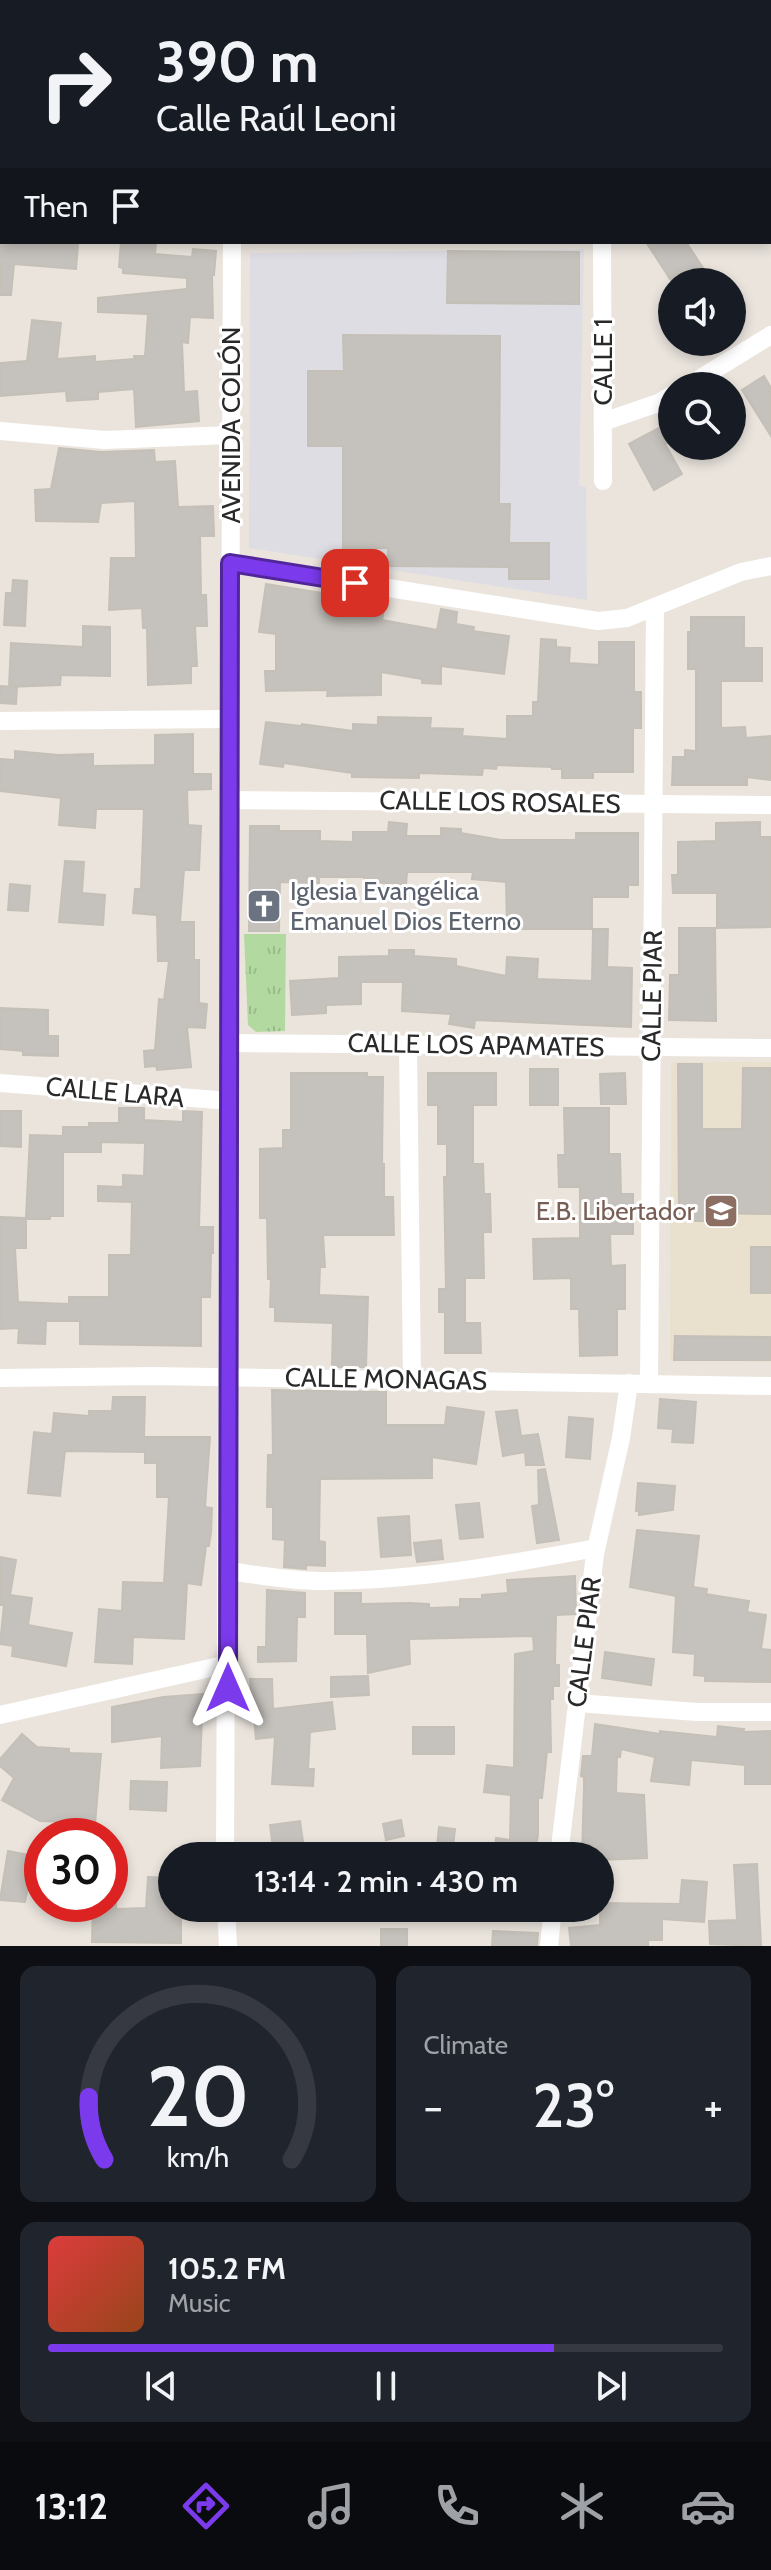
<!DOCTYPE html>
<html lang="en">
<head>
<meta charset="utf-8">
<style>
  :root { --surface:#171b24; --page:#20242c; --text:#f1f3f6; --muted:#9ea1a6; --line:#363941; --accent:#7c3aed }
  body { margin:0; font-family:Cabin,sans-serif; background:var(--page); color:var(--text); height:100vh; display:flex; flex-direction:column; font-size:30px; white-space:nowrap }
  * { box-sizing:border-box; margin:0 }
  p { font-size:26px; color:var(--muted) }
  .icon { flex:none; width:44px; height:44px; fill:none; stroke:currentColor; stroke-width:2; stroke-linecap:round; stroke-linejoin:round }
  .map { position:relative; height:1946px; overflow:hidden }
  .side { display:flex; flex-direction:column; gap:20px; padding:20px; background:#0d0f14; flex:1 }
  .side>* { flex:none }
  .hud { position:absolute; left:0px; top:0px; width:772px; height:244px; box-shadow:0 4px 12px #0003; background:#171b24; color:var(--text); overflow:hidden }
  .tools { position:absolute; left:658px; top:268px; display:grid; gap:16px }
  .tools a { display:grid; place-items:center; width:88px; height:88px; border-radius:50%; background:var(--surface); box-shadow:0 4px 12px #0003; font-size:40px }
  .speed { position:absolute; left:24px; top:1818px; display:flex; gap:16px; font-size:40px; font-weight:700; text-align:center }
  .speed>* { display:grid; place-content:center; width:104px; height:104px; border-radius:50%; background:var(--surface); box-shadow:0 4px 12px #0003; line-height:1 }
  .speed .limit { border:12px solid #d22; background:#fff; color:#111 }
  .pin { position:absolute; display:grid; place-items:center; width:68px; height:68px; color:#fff; margin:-34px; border-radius:16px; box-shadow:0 4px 12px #0006 }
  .me { position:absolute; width:88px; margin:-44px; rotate:0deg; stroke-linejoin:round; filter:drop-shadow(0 0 6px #0008) }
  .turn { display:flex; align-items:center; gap:28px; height:168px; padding:0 24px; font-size:36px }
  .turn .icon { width:104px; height:104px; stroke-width:2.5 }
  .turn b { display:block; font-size:56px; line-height:68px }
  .then { display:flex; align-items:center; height:76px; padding:0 24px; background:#0003; gap:16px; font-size:30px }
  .big { font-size:60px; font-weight:600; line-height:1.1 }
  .side .tile { flex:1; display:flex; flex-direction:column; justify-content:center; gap:12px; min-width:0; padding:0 28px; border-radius:16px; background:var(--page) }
  .side .dial { align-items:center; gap:0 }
  .dial svg { height:208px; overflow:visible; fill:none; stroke:var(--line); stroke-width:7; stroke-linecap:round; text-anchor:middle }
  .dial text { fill:var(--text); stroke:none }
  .song { display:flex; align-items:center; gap:24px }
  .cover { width:96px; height:96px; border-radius:12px; background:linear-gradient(135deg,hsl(0 70% 55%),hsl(20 70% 35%)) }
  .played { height:8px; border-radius:4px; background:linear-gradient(90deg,var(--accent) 75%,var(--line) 75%) }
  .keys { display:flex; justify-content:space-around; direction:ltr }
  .heat { display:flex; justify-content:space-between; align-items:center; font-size:44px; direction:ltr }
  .side .tiles { flex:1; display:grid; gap:20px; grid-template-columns:1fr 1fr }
  .tile:last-child { grid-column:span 2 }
  .trip { position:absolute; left:158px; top:1842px; width:456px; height:80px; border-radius:40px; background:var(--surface); box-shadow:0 4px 12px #0003; font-weight:600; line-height:80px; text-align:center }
  .menu { display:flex; height:128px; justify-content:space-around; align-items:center; background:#090b0e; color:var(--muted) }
  .menu .icon { width:56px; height:56px }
  .menu .current { color:var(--accent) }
  .menu b { font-size:36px; color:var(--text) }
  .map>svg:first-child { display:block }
  .industrial { fill:#dedde3 }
  .education { fill:#e9e1ce }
  .grass { fill:url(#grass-tufts) }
  .building { fill:#c5c1bc; stroke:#c5c0b7; stroke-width:2; fill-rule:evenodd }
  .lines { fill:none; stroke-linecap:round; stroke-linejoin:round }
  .street { stroke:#fff; stroke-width:18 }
  .route-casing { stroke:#51269a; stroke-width:20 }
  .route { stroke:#7c3aed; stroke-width:14 }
  .labels { text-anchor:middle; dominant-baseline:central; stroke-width:6; stroke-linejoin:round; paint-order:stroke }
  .street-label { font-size:26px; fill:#292929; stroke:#fff }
  .worship-label { font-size:26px; fill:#5b616d; stroke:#fff; text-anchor:start }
  .education-label { font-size:26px; fill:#785e54; stroke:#fff; text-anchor:end }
</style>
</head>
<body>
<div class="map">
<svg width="771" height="1946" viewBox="0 0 771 1946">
  <defs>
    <pattern id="grass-tufts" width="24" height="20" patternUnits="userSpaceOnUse" patternTransform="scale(2)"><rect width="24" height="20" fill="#b2daa0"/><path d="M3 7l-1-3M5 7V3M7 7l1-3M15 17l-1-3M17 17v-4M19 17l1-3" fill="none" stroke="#99bb8a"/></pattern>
  </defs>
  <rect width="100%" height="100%" fill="#eae4dd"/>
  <path class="industrial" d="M584,249L579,486L586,487L587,600L249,548L250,253Z"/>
  <path class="education" d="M671,1062H771V1362L670,1360Z"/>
  <path class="grass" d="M244,934H286L285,1031L256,1032L248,1025Z"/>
  <g class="building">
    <path d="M0,242L78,244L76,269L14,264L11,295H0Z"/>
    <path d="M121,242H156L155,254L192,257L193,249L216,251L214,275H212L213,318L190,317L188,343L182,342L184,392L197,391L199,421L136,427L134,389L98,392V399L67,401L66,391L0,396V363L27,361L32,320L61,323L57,359L95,356V362L135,359L134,356H145L148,314L98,312V298L187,289V278L123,273V268L119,267Z"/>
    <path d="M646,242H686L705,271L688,282H672Z"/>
    <path d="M448,251L579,252V304L447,303Z"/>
    <path d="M343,335L500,336L499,504H510L509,543H549V579H509V567L388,566V548H343V446H308V371H344Z"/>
    <path d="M764,376L771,388V436L742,390Z"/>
    <path d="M672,421V441L665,444L682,474L654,490L629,444Z"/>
    <path d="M59,448L101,452L154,450L155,462L175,461L178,507L213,506L214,536H200L201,595H206L207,626H195L197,666H191V683L148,685L147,628H143L142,608L109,610L111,558H136L135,501L101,503L98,522L36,521L35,490L51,489Z"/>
    <path d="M13,580L27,581L25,626L4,625L6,593H12Z"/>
    <path d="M266,584L385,603L382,620L437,630L441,609L457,612L456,624L474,627L473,631L509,636L504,674L441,666V684L422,683V679L381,672V695L327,696L328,690L266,691L265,671H276V634L259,632Z"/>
    <path d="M691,617H744V648H762V681H721V728L745,727L746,738L771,736V780L747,777V785H672L673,757H685V750L696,751V669H688V632H691Z"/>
    <path d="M83,626L110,627V676L61,675L60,685L9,687L11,643L83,647Z"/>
    <path d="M541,639L556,640V647L570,648L569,663L599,665V642H634V692H641V728H633V772H593V778H562V769H552V767L497,765L496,769L483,768L482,775L419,773V778L352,777V773L284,763L283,767L260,764L266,722L301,726L302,724L353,731V724L378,725V717L431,718L430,728L463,729L462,736L507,739V716H533V702H538Z"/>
    <path d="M0,686L17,687L16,704L0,703Z"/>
    <path d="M193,734V774H211V789L187,790L188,825L201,826L199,870H184L180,922H194V960H199V1003L207,1004L205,1028L187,1027L191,1067L157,1070L156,1066L145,1067L144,1051L155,1050L159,999L164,1000L169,961H158L157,915L133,913L135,889H141L144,809H96L95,828L59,825L61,798L0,791V759L15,760V751L59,755L93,754V766L155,765V735Z"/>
    <path d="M389,822L407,824L406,836H441V828L461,829V833L501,840H576V833H638V885H628V897H592V929H507L506,882L472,879L473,872H407L406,885L364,881V877H319V883L280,882L279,931H249L250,826H279V831H320V841L353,842V832H388Z"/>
    <path d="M760,822V837H771V927L717,928V893H673L672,875H678V842L716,841V823Z"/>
    <path d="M65,861L84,862L82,893L105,895L103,925L59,922Z"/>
    <path d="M10,884L30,886L28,911L8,910Z"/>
    <path d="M679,928H715L716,1021L669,1020L670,975H679Z"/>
    <path d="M593,929H608L607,967L632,968L631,1027L475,1020L474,1028L449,1024L451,1014L402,1011L403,982H361V1004L326,1005V1013L292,1015L290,981L339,978V957L389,956V950H414V956L456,959V966L506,976L507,957L538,959L537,979L592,981Z"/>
    <path d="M0,1008L48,1010V1036H58V1056L23,1055V1051L0,1049Z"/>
    <path d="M678,1064H702V1129H742L743,1068H771V1214L706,1213V1221H679Z"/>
    <rect x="530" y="1069" width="28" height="36"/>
    <path d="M291,1073H367V1077H383L382,1164H384V1197H393L394,1235H323L325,1267H320L319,1295L368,1297L366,1367H332L333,1323L275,1321V1307H270L271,1279H268L267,1218H260V1149L283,1148V1130H291Z"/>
    <path d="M428,1073H496V1105H473V1164H483L484,1194H490L491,1232H483L484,1278H465V1323H480L481,1353H445V1312H439V1289H446L444,1177H447V1144H438V1105H428Z"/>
    <path d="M625,1073L626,1104H601L600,1074Z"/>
    <path d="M119,1108H144V1120L183,1122V1111L202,1112L199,1227H213V1253H211L210,1297H201V1346L80,1344V1321H46L45,1344L18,1343L19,1328L0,1329V1217L26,1218L30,1135L63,1136V1127H89V1123H119ZM101,1142L145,1143L144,1176L123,1175V1187L98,1186V1201L132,1202L131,1255H109V1297H69V1304L18,1302L15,1248H26V1219H50V1216H63V1152H101Z"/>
    <path d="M564,1108H609V1154H620L621,1194H633V1234H610L611,1266L625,1265V1309H617V1355L580,1356L579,1309H571V1278L534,1279L533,1239L580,1238V1187H559L558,1155H565Z"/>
    <path d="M0,1111H21V1147L0,1146Z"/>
    <rect x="751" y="1247" width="20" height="46"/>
    <path d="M675,1336L771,1337V1360H674Z"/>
    <path d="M272,1390L386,1392V1425H445L447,1407L484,1412L476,1464L432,1457V1478L320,1479L319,1541L325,1542V1566L306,1565V1569L284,1567L285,1540L273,1539V1507H267L268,1455H273Z"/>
    <path d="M113,1397H145L144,1437H210L205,1507L212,1508L211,1532L209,1546H206L201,1585L187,1583L184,1639L133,1637L132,1664L95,1662L99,1609L122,1611L123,1582L164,1583L169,1497H157V1463H145V1452L65,1451L60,1496L28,1493L34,1432L52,1434L54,1413L89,1416V1411H112Z"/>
    <path d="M660,1399L696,1402L693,1443L672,1442L673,1429L658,1428Z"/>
    <path d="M517,1410L521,1436L538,1434L544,1465H526L525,1452L503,1456L496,1412Z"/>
    <path d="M569,1417L593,1419L590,1459L566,1457Z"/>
    <path d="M545,1469L559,1540L537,1543L532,1506L539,1505L538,1470Z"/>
    <path d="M638,1483L675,1486L673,1510L639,1515V1511H636Z"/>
    <path d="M479,1503L483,1537L460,1539L456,1505Z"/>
    <path d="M409,1516L411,1555L381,1557L378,1518Z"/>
    <path d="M637,1530L699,1536L693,1587L707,1589L706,1594L749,1601L747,1612L766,1615L761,1649L771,1650V1682L705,1681V1676L694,1675L695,1654L673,1652L676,1596L630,1587Z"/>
    <path d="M441,1540L443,1559L417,1562L414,1543Z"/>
    <path d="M0,1557L16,1560L10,1595L32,1598L28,1625L72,1633L66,1666L12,1656L13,1646L0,1644L4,1605H0Z"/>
    <path d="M575,1576L576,1614L556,1615L555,1665H559V1686H553V1699H550L551,1752H547L542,1798H538V1835L534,1856H494L496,1838L510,1840L511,1795L484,1792L487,1765L514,1768L515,1654L534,1651L533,1636L409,1639L410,1664L368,1673L367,1634H335V1593H361V1604L409,1603L429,1604V1608L460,1607V1599H482V1595L508,1593L507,1580Z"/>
    <path d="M267,1590L305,1593V1617H297L296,1661L258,1662V1647H266Z"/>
    <path d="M605,1652L654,1659L651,1685L602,1678Z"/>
    <path d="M368,1676L369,1695L331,1697V1677Z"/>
    <path d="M250,1679H272L273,1709L332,1702L335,1729L310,1732L308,1769H314L313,1786L272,1784L275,1737L256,1739Z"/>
    <path d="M203,1694L200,1766L161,1768L162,1736L112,1742V1707L163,1697Z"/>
    <path d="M595,1724L660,1734V1731L717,1737L718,1726L744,1729L743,1732L771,1731V1784H745V1765L691,1760L689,1785L651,1781L655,1757L621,1749L620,1757H617L616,1793L644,1795L647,1858L600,1860V1856H582L584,1787V1777L581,1776L583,1756H592Z"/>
    <rect x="413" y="1727" width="41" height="27"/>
    <path d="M22,1734L37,1747L69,1749V1753L101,1754L94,1836H65V1822L40,1821L2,1800L14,1778L0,1766V1759Z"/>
    <path d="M131,1781L167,1782L166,1811L130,1809Z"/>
    <path d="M401,1820L404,1836L386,1840L383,1824Z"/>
    <path d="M300,1821L305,1856H274L270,1825Z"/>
    <path d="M439,1827L455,1829L452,1856H436Z"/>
    <path d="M8,1851L34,1856L25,1902L0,1900Z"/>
    <path d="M757,1864L761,1946L710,1944L709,1921L737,1920L734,1865Z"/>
    <path d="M148,1877L172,1878V1908H181V1943L92,1942L93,1904H116V1909L146,1908Z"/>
    <path d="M682,1880L707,1882L704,1922L662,1919V1940H648V1946H571L569,1928L600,1925V1903L680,1904Z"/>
    <rect x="381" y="1929" width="26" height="17"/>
    <path d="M493,1931L538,1933L537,1946H492Z"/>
  </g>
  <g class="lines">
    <g class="street">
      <path d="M602,0V2"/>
      <path d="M233,2V0"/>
      <path d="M650,2L654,0"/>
      <path d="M602,242L603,481"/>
      <path d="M688,386L771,335"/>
      <path d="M603,422L658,403L672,395"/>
      <path d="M0,431L105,440L231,435"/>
      <path d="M230,563L598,621L627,618L741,572L771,566"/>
      <path d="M0,721L230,719"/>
      <path d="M230,800L771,805"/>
      <path d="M230,1043L771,1048"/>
      <path d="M408,1045L412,1380"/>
      <path d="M0,1083L230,1101"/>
      <path d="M0,1378L153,1376L771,1386"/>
      <path d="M649,1384L655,608"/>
      <path d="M228,1571C259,1575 290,1581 320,1581C413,1581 505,1565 596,1548"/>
      <path d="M577,1703L697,1712H771"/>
      <path d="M0,1715L228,1664"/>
      <path d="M225,1856L232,242"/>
      <path d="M559,1856L595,1554L621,1438L629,1383"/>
      <path d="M226,1908L228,1946"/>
      <path d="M549,1946L553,1908"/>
    </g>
  </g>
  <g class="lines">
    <g class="route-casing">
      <path id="route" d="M228,1688L230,563L355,583"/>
    </g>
    <use href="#route" class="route"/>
  </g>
  <defs>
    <g id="church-square" transform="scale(1.8)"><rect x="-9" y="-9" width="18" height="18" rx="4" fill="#6b7280" stroke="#fff"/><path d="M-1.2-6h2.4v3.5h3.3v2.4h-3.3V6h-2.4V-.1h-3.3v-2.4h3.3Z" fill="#fff"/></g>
    <g id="school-square" transform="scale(1.8)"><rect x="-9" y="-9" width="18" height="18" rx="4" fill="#8d6e63" stroke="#fff"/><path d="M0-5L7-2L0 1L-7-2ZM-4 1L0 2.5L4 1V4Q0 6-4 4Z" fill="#fff"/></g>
  </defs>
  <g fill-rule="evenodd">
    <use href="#church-square" x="264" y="906"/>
    <use href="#school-square" x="721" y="1211"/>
  </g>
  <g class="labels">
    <g class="street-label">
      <text transform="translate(603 362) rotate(-90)">CALLE 1</text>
      <text transform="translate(231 425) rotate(-90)">AVENIDA COLÓN</text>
      <text transform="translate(500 802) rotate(1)">CALLE LOS ROSALES</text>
      <text transform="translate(652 996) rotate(-89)">CALLE PIAR</text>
      <text transform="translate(476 1045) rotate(1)">CALLE LOS APAMATES</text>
      <text transform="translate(115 1092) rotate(5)">CALLE LARA</text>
      <text transform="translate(386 1379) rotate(1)">CALLE MONAGAS</text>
      <text transform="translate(584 1642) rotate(-83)">CALLE PIAR</text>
    </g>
    <g class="worship-label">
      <text x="290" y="891">Iglesia Evangélica<tspan x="290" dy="30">Emanuel Dios Eterno</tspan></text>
    </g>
    <g class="education-label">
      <text x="695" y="1211">E.B. Libertador</text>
    </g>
  </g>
</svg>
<div class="tools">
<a><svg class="icon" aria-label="sound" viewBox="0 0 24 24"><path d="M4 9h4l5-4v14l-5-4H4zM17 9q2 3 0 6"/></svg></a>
<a><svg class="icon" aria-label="search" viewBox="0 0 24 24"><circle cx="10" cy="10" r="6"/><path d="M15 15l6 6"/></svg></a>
</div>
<div class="speed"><div class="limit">30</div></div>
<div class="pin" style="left:355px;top:583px;background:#d93025"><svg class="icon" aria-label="arrive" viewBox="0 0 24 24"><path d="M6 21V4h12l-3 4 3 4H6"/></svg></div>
<svg class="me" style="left:228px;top:1688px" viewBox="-20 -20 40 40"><path d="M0-17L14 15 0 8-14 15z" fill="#7c3aed" stroke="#fff" stroke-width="4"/></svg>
<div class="trip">13:14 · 2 min · 430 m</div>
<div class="hud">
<div class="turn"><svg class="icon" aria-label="right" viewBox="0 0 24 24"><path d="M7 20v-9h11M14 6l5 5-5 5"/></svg><div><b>390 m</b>Calle Raúl Leoni</div></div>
<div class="then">Then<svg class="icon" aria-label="arrive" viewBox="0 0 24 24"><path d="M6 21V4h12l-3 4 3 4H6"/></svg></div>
</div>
</div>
<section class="side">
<div class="tiles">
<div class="tile dial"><svg viewBox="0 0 100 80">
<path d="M14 69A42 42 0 1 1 86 69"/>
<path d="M14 69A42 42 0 0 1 8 45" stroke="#7c3aed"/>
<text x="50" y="56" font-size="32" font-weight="700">20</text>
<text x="50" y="72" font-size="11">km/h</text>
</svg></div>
<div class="tile"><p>Climate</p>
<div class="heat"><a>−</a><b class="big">23°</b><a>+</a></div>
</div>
<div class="tile">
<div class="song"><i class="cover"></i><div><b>105.2 FM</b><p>Music</p></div></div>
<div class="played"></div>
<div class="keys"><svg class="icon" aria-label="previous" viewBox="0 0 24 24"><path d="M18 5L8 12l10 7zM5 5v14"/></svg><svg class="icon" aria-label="pause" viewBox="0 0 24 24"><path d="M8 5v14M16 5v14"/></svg><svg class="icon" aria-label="next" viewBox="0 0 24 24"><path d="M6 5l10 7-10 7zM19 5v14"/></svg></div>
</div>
</div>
</section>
<nav class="menu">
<b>13:12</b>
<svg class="icon current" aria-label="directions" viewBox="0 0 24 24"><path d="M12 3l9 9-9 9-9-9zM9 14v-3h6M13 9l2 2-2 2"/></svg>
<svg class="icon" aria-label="music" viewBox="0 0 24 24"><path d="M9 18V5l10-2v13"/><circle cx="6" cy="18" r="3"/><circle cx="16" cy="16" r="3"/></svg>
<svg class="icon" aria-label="phone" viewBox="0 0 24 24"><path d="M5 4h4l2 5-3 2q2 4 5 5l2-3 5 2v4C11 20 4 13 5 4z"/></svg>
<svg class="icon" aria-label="climate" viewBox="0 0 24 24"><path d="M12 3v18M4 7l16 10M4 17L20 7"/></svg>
<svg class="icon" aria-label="car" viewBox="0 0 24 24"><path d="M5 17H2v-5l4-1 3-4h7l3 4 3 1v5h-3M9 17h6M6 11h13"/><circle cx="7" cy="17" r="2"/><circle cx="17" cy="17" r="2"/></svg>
</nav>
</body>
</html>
